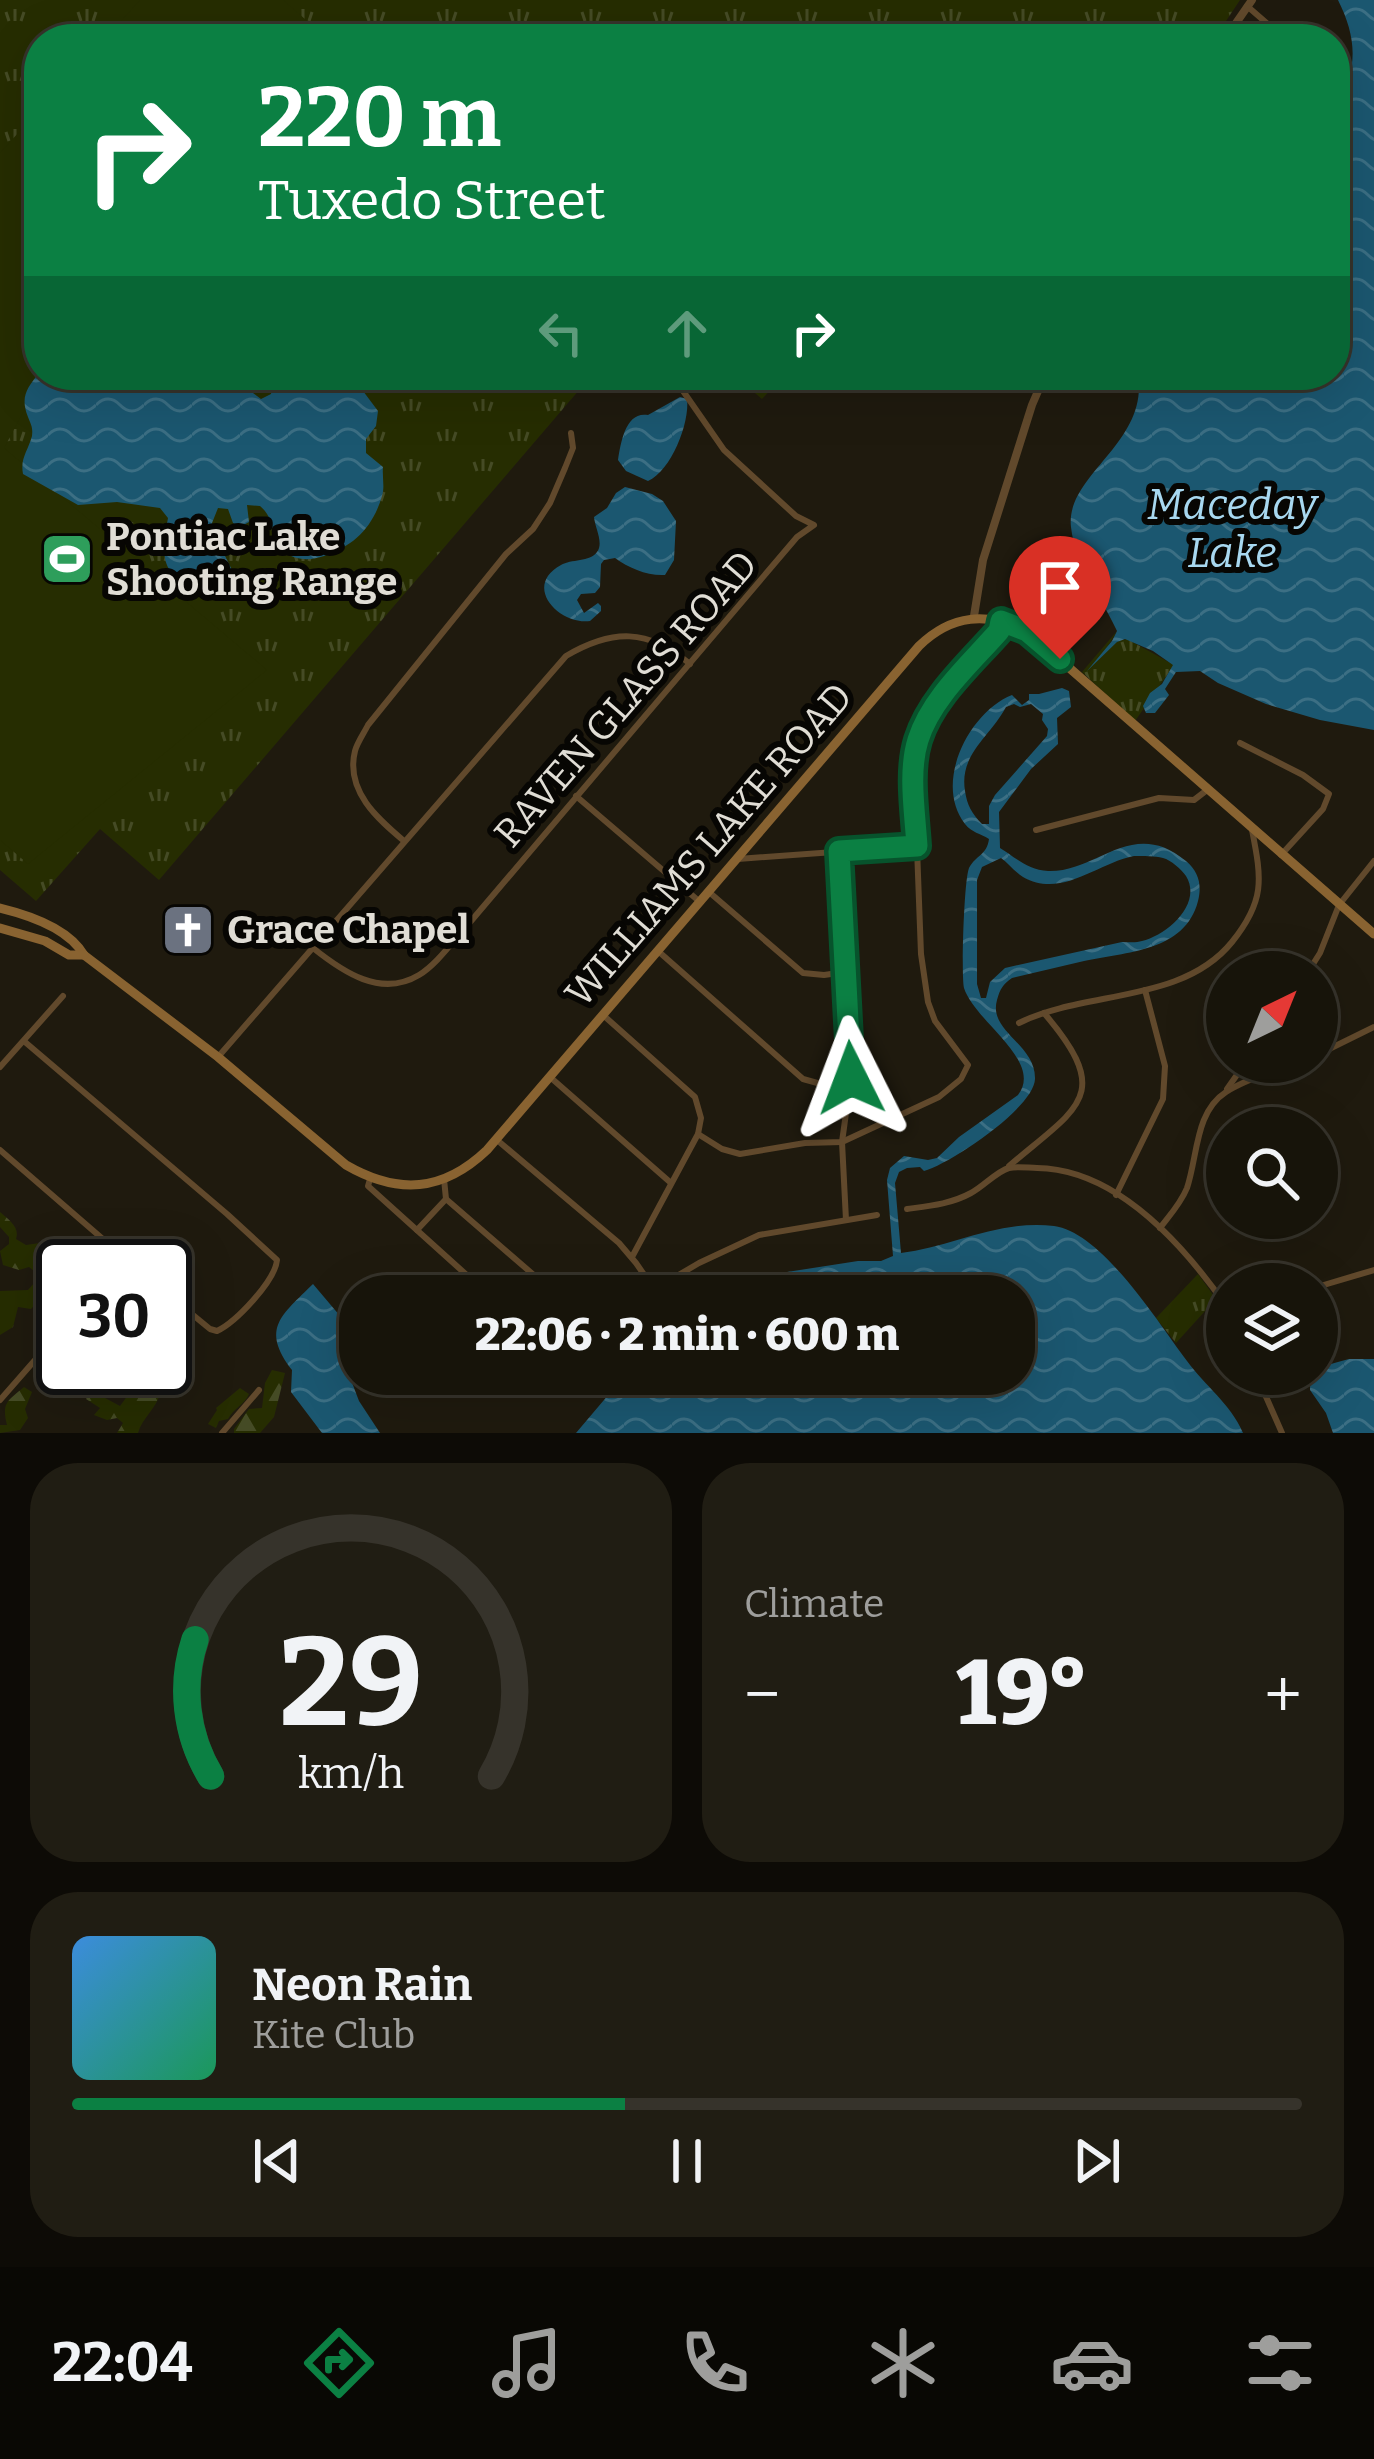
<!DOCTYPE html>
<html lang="en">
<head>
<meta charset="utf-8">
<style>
  :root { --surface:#17140a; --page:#201d13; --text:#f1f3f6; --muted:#9e9e9c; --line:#36332b; --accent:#0b8043 }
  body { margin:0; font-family:Bitter,serif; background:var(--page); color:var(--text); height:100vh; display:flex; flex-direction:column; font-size:45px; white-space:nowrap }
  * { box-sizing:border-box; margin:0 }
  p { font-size:39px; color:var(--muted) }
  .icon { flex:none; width:66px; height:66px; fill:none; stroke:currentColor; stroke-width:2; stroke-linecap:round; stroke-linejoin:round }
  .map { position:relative; height:1433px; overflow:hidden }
  .panel { display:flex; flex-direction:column; gap:30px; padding:30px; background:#0d0b06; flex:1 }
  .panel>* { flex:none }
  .hud { position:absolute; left:24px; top:24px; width:1326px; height:366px; border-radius:48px; box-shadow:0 12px 48px #0002,0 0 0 3px var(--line); background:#0b8043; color:#fff; overflow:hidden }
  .needle { width:78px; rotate:43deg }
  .buttons { position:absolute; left:1206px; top:951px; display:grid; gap:24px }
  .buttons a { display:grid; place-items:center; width:132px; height:132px; border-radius:50%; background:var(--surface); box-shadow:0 12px 48px #0002,0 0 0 3px var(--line); font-size:60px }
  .speed { position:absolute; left:36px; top:1239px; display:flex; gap:24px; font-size:60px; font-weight:700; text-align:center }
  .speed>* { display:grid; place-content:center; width:156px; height:156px; border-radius:50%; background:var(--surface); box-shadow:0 12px 48px #0002,0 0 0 3px var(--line); line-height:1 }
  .speed .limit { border:6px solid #111; border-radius:18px; background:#fff; color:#111 }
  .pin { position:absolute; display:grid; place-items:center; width:102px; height:102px; color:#fff; margin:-123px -51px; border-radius:50% 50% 50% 0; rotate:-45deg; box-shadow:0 0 12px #0007 }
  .pin .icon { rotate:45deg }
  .me { position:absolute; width:132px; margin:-66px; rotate:357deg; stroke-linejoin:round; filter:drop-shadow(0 0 9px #0008) }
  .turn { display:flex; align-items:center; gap:42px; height:252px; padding:0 36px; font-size:54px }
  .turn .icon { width:156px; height:156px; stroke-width:2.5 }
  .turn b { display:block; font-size:84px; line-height:102px }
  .lanes { display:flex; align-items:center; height:114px; padding:0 36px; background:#0003; justify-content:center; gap:60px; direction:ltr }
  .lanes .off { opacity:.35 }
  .big { font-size:90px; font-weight:800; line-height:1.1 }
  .panel .tile { flex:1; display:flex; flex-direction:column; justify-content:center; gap:18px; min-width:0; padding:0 42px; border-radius:48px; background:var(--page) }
  .panel .dial { align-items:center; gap:0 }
  .dial svg { height:312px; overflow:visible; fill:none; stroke:var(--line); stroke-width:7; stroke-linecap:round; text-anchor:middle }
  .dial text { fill:var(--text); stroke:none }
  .song { display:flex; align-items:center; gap:36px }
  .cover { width:144px; height:144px; border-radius:18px; background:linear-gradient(135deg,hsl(210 70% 55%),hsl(150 70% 35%)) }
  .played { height:12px; border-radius:6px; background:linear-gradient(90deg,var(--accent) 45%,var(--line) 45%) }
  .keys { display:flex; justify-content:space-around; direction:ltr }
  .heat { display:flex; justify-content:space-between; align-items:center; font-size:66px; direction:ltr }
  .panel .tiles { flex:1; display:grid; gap:30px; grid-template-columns:1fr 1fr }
  .tile:last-child { grid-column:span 2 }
  .trip { position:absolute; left:339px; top:1275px; width:696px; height:120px; border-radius:48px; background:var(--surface); box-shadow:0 12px 48px #0002,0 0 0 3px var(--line); font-weight:800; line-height:120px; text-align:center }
  .menu { display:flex; height:192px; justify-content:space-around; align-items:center; background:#090804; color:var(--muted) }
  .menu .icon { width:84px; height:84px }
  .menu .current { color:var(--accent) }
  .menu b { font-size:54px; color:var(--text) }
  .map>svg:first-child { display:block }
  .grass { fill:url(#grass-tufts) }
  .forest { fill:url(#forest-firs) }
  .pitch { fill:#262d01 }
  .water { fill:url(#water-waves); fill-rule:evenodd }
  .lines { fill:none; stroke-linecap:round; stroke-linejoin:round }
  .minor { stroke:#61492c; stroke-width:6 }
  .tertiary { stroke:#61492c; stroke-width:8 }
  .secondary { stroke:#896331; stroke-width:9 }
  .route-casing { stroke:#07532c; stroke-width:30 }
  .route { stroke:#0b8043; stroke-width:21 }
  .labels { text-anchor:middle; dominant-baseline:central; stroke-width:12; stroke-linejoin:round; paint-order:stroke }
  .poi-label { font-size:39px; font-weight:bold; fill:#e0ddd5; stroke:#070603; text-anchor:start }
  .street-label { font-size:39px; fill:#e0ddd5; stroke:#070603 }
  .water-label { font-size:42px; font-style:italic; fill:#a8d8f0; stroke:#070603 }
</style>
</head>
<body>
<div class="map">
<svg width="1374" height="1433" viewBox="0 0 1374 1433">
  <defs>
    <pattern id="grass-tufts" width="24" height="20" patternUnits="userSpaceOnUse" patternTransform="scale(3)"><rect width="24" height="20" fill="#262d01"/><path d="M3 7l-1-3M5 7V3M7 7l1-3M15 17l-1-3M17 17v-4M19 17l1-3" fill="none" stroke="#454b25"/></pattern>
    <pattern id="forest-firs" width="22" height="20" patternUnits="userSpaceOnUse" patternTransform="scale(3)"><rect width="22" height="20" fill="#262d01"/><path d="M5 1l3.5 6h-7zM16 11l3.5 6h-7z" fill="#454b25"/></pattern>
    <pattern id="water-waves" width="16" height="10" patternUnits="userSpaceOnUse" patternTransform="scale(3)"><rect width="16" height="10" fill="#1b5770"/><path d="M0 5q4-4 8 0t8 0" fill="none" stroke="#3c6f84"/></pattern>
  </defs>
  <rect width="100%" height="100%" fill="#1f1a0e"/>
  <g class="grass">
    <path d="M0,0H1240L1214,39H39V375H592L159,880L100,829L36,901L0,870Z"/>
    <path d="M734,375H784L762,399Z"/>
    <path d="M1117,631L1105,651L1118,641L1127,639L1174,665L1135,721L1082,672Z"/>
    <path d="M1198,1274L1216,1299L1176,1343L1156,1318Z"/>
  </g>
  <g class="forest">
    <path d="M0,1212C9,1220 20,1227 16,1239L26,1245L40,1243L43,1247L48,1244L53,1249L51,1255L62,1259L64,1251L73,1253L81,1262L79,1266H63V1279L55,1282L51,1279L55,1274L54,1268L42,1265L34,1271L29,1267L19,1270L3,1265L0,1251L9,1244V1237L0,1227Z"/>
    <path d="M36,1281L47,1291L31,1309L18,1307L13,1327L0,1335V1291L28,1290Z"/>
    <path d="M165,1360L174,1375L169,1381L171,1391L160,1393C157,1408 142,1418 138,1433H117L123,1423L117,1418L107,1420L94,1415L100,1408L86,1399L94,1388L85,1382C89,1371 91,1368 103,1368L104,1377L110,1387L105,1398L120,1406L131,1391V1384L118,1371L119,1368H135L153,1379L159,1368H165Z"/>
    <path d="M272,1370L285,1373L274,1417L260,1433H234V1429L249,1409L262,1408L265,1383Z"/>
    <path d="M24,1387L32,1392L25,1409L28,1418L20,1430L0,1433V1425H7C2,1403 6,1402 24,1387Z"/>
    <path d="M240,1388L249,1394C245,1404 233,1409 228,1419L219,1421L216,1428L208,1424L217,1410L216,1408Z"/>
  </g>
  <g class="pitch">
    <path d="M140,0H283L328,39H105Z"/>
    <path d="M39,110V375H43L4,448L267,670L28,864L0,840V153Z"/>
  </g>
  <g class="water">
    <path d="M1338,0H1374V730L1320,720L1266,704L1218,683L1200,671L1176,672L1165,689L1169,695L1155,713H1146L1143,706L1150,693L1162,684L1173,665L1153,651L1125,639L1117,642L1087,671L1112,641L1117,631C1102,598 1075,564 1071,527C1065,475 1149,443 1138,375H1335V109C1358,71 1358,40 1338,0Z"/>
    <path d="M39,373V375H211L249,390L261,399L271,394L273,384L282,375H343L363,391L378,411L376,426L366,439V453L383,467C382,477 385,487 382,496C373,527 354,546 324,556C312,560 299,561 287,554C269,543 278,521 260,506L247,505L249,522L240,527L233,523L228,509L218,508L212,523L215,536L233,572L248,580V587C235,592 224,589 210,587C161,581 160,561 168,518L160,508L117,502L78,505L23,474C20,458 28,451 32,436C33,427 31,425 28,417C20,397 27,388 39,373Z"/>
    <path d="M680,397L687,399C690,423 671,471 648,481L626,471L618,460C621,441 626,411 648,415Z"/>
    <path d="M625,487L652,494L663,501L676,521L674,560L665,575C647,576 629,568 615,558L604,560L601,564L600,587L595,593L581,594L577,600L584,613L598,603L601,606V611L590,621C559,625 522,586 561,565C571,559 590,562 597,552C604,543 595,528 594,517L607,508L616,493Z"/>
    <path d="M1062,688L1069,691L1071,707L1057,718L1058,744L1031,769L999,812L1000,848C1016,858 1028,870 1048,871C1097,873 1132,816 1186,861C1199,872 1202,885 1198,901C1185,952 1125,952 1084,961C1060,967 1036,972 1012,978C1003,984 1000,989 997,1000C988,1032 1036,1044 1035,1079C1034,1108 950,1164 924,1171L920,1167L907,1168L899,1172L895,1183L901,1253C951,1247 1001,1219 1054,1226C1102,1232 1159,1324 1187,1361C1206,1387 1230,1403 1243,1433H576L626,1374H1014V1296H733L748,1286L787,1272L858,1261H881L893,1256L887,1180L890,1168L904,1156L928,1160L937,1158L959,1137L1018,1095C1044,1061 975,1022 964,988C961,975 964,880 969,868C976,855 987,855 989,839C980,833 972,833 965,824C933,783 969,712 1012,695L1022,705L1029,700V694H1039ZM1014,704L1020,707L1031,704L1043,714L1042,720L1048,729L1047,736L995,795L989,806V824H982C972,814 967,805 965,791C959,754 990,737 1006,707ZM1134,856C1143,856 1155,856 1163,858C1171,860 1181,869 1186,876C1203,904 1167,935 1142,941C1136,943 1129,942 1122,942L1005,968L990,982L986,998H981L977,984V880L982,867L1001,858C1008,863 1015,872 1023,877C1062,899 1097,863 1134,856Z"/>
    <path d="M313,1284L346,1323L345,1347L351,1380L359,1401L380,1433H322L291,1392L292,1370C260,1328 282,1315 313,1284Z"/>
    <path d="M1349,1359H1374V1433H1333L1326,1413L1310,1390C1310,1366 1329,1365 1349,1359Z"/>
  </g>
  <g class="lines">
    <g class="minor">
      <path d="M1247,6L1285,39"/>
      <path d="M1240,743L1303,775L1329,794L1323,809L1281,855"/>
      <path d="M576,796L700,902"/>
      <path d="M1036,830L1159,798L1194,800L1207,790"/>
      <path d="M404,841C378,819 345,791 355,751C357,743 364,733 368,725L506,554L533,529L550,503L565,468L573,448L571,433"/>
      <path d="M839,851L851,1077L842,1142L846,1220"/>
      <path d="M738,859L917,846"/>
      <path d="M709,892L803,973L824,975L845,972"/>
      <path d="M313,948C343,972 381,998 419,975C437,964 452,942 466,927L797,537L814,525L796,516L724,450L674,378"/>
      <path d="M658,951L803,1079L821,1084L851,1081"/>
      <path d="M1308,972L1320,953L1339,905L1374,861"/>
      <path d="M603,1015L695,1097L701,1118L698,1134L632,1257"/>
      <path d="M1019,1023C1085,990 1182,1004 1232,942C1265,901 1262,880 1252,830"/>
      <path d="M25,1042L227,1214L277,1260C275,1281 236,1322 217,1331L210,1329L165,1292"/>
      <path d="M1317,1055L1374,1027"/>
      <path d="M218,1057L566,656C612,629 648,628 690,664"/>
      <path d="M0,1067L63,996"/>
      <path d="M550,1077L671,1183"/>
      <path d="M1227,1089L1246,1062"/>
      <path d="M698,1134L722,1149L740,1154L805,1143L842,1142L939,1097L961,1079L968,1065L935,1021L928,1002L921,954L914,769L918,741L931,712L999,631L1001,621"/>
      <path d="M497,1140L619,1243L636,1263L654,1289"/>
      <path d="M0,1150L134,1266"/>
      <path d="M1009,1166C1078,1107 1115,1096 1044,1013"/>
      <path d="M370,1179L368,1186L490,1296"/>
      <path d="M1116,1195L1163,1099L1165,1066L1145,990"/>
      <path d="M446,1199L558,1296"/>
      <path d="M907,1209C929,1206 951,1204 971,1193C983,1187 997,1171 1009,1168C1017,1166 1029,1168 1037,1168C1117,1169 1185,1247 1227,1307"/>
      <path d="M1160,1228C1170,1215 1181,1203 1187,1188C1198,1155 1195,1112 1226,1092C1248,1078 1275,1071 1298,1062"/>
      <path d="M417,1230L446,1199L444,1179"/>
      <path d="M1317,1287L1374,1270"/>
      <path d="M643,1296L699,1263L759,1235L877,1215"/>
      <path d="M1256,1374L1282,1433"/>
      <path d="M0,1400L63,1328"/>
      <path d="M222,1433L259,1390"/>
    </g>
    <g class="tertiary">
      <path d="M1225,39L1252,0"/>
      <path d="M974,616L983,560L1032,405L1045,375"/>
    </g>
    <g class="secondary">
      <path d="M0,908C29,915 69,929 84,955L218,1057L346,1165C398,1195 443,1192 487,1150L919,646C952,614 987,612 1027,631L1374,934"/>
      <path d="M0,928L45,941L69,955H84"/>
    </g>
  </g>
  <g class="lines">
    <g class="route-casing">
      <path id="route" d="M851,1078L839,851L917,846C915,813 908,772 918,740C931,698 971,663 999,631L1001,621L1027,631L1060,659"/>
    </g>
    <use href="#route" class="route"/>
  </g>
  <defs>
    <g id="stadium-square" transform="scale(2.7)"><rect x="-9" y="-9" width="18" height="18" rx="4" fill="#2e9e5b" stroke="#070603"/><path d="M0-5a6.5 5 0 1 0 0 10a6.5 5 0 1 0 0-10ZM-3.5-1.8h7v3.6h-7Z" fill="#fff"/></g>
    <g id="church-square" transform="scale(2.7)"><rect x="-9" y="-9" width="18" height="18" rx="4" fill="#6b7280" stroke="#070603"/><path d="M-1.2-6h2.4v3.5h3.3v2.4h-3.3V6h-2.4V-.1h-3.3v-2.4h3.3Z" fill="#fff"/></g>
  </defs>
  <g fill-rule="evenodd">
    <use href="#stadium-square" x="67" y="559"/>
    <use href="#church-square" x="188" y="930"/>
  </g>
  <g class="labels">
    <g class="poi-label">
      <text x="106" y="537">Pontiac Lake<tspan x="106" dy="45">Shooting Range</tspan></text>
      <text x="227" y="930">Grace Chapel</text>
    </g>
    <g class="street-label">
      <text transform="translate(626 699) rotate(-49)">RAVEN GLASS ROAD</text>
      <text transform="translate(709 845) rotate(-49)">WILLIAMS LAKE ROAD</text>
    </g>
    <g class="water-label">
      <text x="1232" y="505">Maceday<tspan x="1232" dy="48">Lake</tspan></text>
    </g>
  </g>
</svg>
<div class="buttons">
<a><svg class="needle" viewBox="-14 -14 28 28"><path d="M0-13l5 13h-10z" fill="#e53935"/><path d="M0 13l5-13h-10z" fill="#9e9e9c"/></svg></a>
<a><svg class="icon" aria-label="search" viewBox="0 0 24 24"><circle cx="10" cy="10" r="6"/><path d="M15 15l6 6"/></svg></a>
<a><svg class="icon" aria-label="layers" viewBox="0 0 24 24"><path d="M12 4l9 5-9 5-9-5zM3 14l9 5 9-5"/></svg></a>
</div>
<div class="speed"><div class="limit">30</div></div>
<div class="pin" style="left:1060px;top:659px;background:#d93025"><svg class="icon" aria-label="arrive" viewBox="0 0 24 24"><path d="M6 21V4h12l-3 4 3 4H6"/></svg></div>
<svg class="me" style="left:851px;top:1078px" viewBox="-20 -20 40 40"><path d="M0-17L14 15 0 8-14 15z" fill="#0b8043" stroke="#fff" stroke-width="4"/></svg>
<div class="trip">22:06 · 2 min · 600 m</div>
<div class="hud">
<div class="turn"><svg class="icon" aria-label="right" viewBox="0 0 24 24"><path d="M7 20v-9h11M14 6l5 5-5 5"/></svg><div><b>220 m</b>Tuxedo Street</div></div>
<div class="lanes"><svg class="icon off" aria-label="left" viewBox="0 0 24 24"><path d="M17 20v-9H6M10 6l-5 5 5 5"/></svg><svg class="icon off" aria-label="ahead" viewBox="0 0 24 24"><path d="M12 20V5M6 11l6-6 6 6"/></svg><svg class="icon" aria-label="right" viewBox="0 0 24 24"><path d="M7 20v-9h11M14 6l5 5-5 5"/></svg></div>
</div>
</div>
<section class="panel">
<div class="tiles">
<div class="tile dial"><svg viewBox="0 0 100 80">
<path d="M14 69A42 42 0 1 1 86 69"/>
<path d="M14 69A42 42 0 0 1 10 34" stroke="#0b8043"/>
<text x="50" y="56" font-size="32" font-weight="700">29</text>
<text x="50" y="72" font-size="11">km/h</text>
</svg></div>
<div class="tile"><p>Climate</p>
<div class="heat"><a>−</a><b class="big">19°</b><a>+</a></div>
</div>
<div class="tile">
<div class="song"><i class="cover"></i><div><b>Neon Rain</b><p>Kite Club</p></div></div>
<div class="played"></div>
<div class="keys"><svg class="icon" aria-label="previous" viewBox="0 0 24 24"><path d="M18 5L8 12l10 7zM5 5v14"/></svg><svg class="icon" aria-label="pause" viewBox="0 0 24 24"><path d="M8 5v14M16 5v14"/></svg><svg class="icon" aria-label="next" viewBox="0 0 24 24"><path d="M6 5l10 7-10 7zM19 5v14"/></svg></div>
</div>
</div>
</section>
<nav class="menu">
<b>22:04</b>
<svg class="icon current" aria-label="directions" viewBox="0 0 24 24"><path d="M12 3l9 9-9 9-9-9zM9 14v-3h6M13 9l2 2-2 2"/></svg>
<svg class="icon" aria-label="music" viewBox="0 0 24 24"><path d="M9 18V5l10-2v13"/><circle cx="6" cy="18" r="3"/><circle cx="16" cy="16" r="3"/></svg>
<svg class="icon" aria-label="phone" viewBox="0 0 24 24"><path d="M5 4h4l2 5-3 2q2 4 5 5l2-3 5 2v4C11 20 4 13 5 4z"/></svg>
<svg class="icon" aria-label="climate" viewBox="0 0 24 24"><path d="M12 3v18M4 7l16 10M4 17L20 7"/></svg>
<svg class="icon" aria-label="car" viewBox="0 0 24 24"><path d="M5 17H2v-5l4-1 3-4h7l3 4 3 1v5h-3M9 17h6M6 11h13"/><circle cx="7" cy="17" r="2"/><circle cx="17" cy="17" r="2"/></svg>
<svg class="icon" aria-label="filters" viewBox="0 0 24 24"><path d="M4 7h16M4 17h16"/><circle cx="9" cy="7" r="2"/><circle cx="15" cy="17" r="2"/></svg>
</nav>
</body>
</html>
